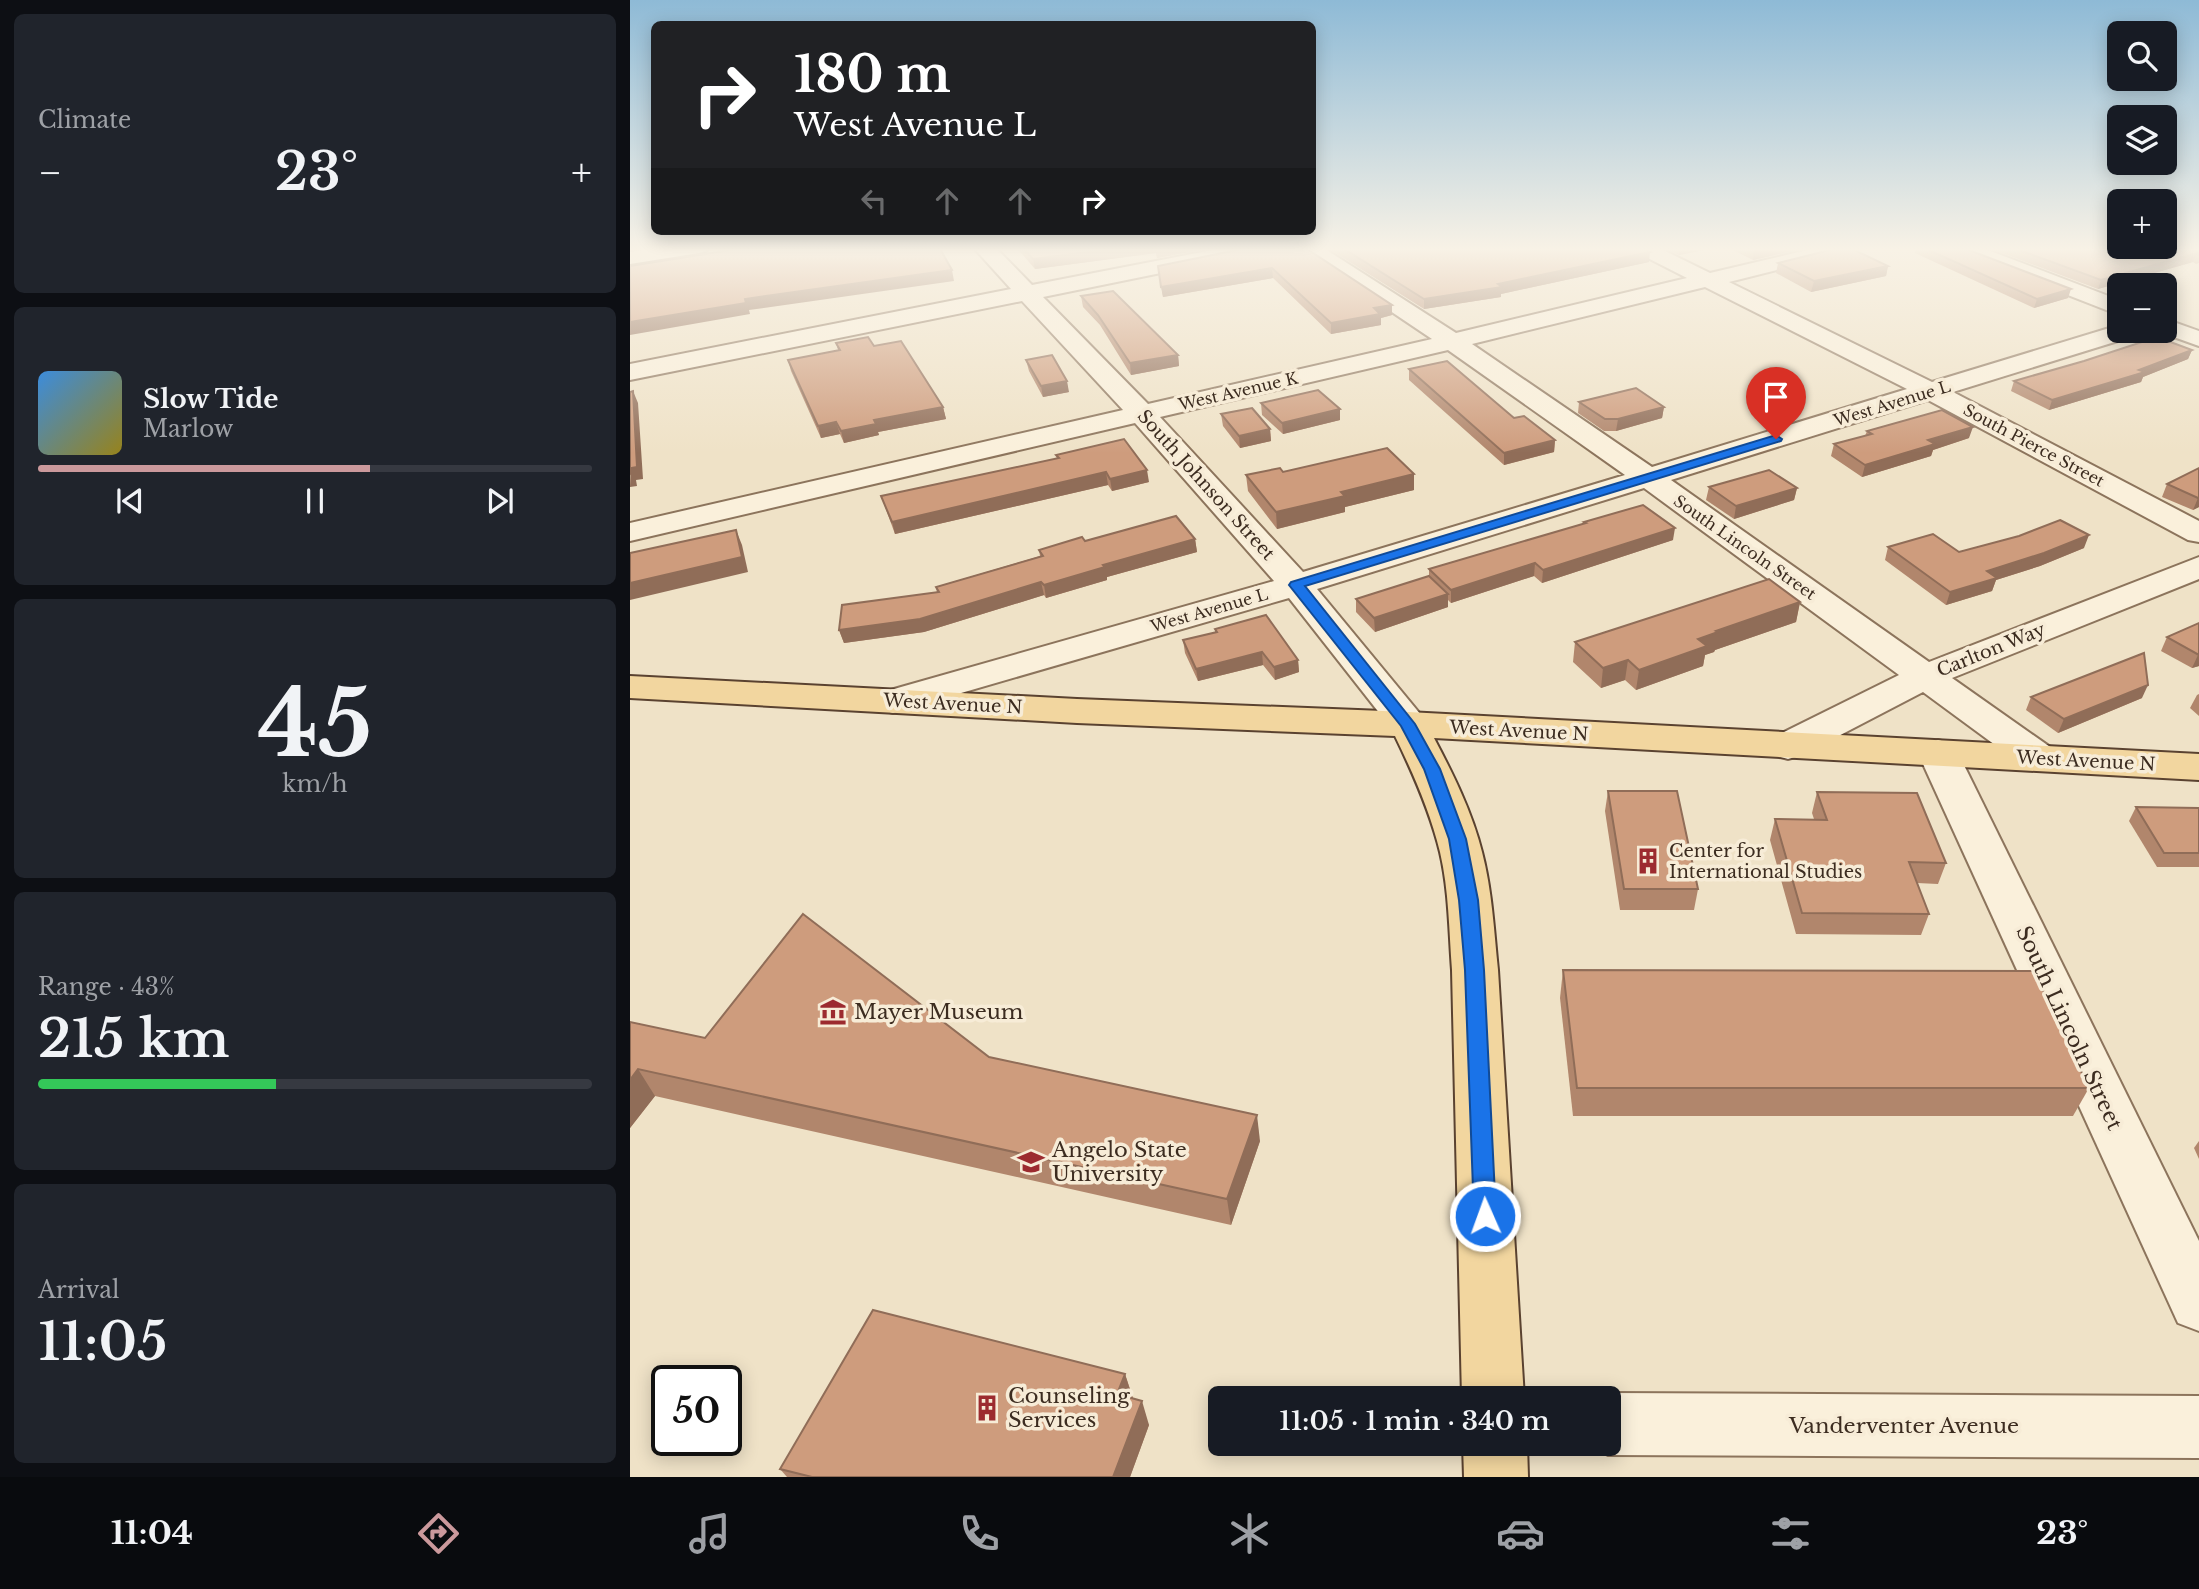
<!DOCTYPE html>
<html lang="en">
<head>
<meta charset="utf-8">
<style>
  :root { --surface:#171b24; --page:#20242c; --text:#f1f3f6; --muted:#9ea1a6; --line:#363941; --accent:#cb999c }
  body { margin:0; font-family:"Libre Baskerville",serif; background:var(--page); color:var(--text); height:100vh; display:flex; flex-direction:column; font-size:26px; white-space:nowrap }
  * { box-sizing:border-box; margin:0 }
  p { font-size:23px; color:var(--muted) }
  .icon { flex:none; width:38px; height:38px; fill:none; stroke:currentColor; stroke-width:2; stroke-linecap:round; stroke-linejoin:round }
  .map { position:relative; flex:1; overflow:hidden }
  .drawer { display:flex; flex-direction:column; gap:14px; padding:14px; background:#0d0f14; width:630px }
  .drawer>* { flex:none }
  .hud { position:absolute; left:21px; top:21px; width:665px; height:214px; border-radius:10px; box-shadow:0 4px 18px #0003; background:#202124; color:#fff; overflow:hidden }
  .buttons { position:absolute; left:1477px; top:21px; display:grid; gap:14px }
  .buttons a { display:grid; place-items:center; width:70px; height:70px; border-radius:10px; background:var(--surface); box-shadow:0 4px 18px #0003; font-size:35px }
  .speed { position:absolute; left:21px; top:1365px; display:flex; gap:14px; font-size:35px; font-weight:700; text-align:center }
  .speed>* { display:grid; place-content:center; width:91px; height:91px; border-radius:50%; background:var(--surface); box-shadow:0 4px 18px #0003; line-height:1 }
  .speed .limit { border:4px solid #111; border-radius:10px; background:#fff; color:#111 }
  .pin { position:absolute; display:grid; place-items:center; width:60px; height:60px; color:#fff; margin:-72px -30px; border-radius:50% 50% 50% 0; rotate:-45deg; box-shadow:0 0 7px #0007 }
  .pin .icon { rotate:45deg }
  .me { position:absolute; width:77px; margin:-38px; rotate:358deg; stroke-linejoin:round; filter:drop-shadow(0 0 5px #0008) }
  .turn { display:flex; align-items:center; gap:24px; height:147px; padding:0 28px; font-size:32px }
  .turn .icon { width:91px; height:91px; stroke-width:2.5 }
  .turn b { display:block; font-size:49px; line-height:60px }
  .lanes { display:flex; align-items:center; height:66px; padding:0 28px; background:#0003; justify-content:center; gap:35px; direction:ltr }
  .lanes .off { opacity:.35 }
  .big { font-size:52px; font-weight:600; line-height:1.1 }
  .drawer .widget { flex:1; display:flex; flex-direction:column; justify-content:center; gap:10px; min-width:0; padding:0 24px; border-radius:10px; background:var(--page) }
  .drawer .dial { align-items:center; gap:0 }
  .dial b { font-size:91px; line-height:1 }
  .song { display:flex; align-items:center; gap:21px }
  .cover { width:84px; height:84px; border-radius:10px; background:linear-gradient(135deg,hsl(210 70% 55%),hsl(50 70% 35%)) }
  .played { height:7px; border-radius:4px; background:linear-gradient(90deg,var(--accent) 60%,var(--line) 60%) }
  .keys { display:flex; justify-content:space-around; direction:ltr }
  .heat { display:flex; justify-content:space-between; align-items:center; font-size:38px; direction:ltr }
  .charge { height:10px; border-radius:5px; background:linear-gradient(90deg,#34c759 43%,var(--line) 0) }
  .trip { position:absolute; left:578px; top:1386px; width:413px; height:70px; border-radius:10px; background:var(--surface); box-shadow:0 4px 18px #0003; font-weight:600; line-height:70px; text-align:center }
  .menu { display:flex; height:112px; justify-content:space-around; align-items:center; background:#090b0e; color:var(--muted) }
  .menu .icon { width:49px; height:49px }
  .menu .selected { color:var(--accent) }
  .menu b { font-size:32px; color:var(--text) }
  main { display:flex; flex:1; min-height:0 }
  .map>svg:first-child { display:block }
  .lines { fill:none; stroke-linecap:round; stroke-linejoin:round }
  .minor-casing { stroke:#8c745c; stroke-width:4 }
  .major-casing { stroke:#5a4230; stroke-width:4 }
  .minor { fill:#faf0db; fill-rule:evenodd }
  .major { fill:#f2d69f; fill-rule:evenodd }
  .wall { fill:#b1866c }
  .shaded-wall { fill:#906d58 }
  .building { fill:#ce9c7d; stroke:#906d58; stroke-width:2 }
  .route { fill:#1a73e8; stroke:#114b97; stroke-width:2 }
  .labels { text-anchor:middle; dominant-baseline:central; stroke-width:7; stroke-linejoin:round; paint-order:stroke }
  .far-street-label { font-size:16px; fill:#3c2c20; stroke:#f7ecd7 }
  .street-label { font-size:18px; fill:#3c2c20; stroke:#f7ecd7 }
  .poi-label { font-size:18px; fill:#3c2c20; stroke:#f7ecd7; text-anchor:start }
  .near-poi-label { font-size:21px; fill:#3c2c20; stroke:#f7ecd7; text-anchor:start }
  .near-street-label { font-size:21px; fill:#3c2c20; stroke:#f7ecd7 }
</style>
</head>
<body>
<main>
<section class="drawer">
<div class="widget"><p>Climate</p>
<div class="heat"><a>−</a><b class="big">23°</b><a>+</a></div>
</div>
<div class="widget">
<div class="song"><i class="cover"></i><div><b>Slow Tide</b><p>Marlow</p></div></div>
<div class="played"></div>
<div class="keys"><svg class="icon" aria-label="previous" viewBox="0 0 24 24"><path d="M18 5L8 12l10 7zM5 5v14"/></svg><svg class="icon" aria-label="pause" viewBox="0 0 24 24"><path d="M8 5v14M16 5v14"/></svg><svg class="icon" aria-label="next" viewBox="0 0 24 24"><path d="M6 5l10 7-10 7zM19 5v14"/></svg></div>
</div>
<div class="widget dial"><b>45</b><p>km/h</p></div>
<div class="widget"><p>Range · 43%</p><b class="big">215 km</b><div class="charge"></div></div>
<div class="widget"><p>Arrival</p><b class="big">11:05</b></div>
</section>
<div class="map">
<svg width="1569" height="1477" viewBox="0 0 1569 1477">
  <rect width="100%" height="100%" fill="#efe2c7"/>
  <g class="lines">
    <g class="minor-casing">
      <g id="minor">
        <path d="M31,247H80L76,251L69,253L0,264V252Z"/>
        <path d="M343,247H365L402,285L598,247H639L636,251L629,253L413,297L518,404L802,339L671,251L668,247H692L826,333L1057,278L1004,251L1001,247H1027L1080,273L1190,247H1225L1222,251L1099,282L1302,382L1486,326L1489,325V331H1507L1504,336L1323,392L1569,521V542L1558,540L1298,400L1041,480L1299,662L1569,557V579L1322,678L1423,749L1429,758L1423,767L1409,771L1395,767L1293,692L1172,755L1158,759L1144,755L1139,746L1144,737L1269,675L1014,488L687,589L791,715L797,724L791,733L778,736L765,733L659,598L276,709L263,713L250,709L244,701L250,693L644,581L505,423L0,541V523L493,410L392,301L0,380V364L381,289ZM1075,287L1277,389L1022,467L842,344ZM818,350L995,475L673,572L530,417Z"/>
        <path d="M1321,247H1350L1489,300V315L1325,251Z"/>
        <path d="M1535,319L1569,331V346L1527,331H1535Z"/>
        <path d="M1308,740L1322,744L1328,753L1569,1241V1331L1548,1323L1288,753L1294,744Z"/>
        <path d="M978,1393L1569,1396V1458L978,1455L955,1444H978V1398H965Z"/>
      </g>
    </g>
    <g class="major-casing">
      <g id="major">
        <path d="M0,676L447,699L778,712L1569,754V780L804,738C823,774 842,812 852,852C862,890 864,931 868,970L894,1398H832L822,970C819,931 819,890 810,852C800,811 783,773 765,736L447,723L0,698Z"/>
        <path d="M833,1444H897L898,1477H834Z"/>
      </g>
    </g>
    <use href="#minor" class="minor"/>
    <use href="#major" class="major"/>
  </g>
  <g class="wall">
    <path d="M386,247H586L527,258L526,253L405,269Z"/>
    <path d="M622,247L762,315L751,318V325L701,334L643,278L533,297L528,266Z"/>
    <path d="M696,247H1010L1019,262L871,294V297L794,309Z"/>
    <path d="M1032,247H1089L1049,255Z"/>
    <path d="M1097,247H1180L1123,260Z"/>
    <path d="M1286,247H1331L1438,298L1404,308L1285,253Z"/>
    <path d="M1356,247H1556L1569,251V263L1566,264L1563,262L1468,289Z"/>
    <path d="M1148,263L1258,266L1256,276L1181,292L1146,273Z"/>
    <path d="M451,296L548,355L549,366L501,375L470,325L453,307Z"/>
    <path d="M206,343L244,346L313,407L316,419L248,432L249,435L214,443L210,434L191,438L161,371L158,360L208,350Z"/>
    <path d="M1562,350L1558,359L1513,377L1511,382L1419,410L1381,391L1384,381Z"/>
    <path d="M396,360L439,392L413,397L399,371Z"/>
    <path d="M779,369L884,418L925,440L924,452L874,465L779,380Z"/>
    <path d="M949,402L1034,407L1032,418L986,431H974L948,413Z"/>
    <path d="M631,403L710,420L653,434L632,415Z"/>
    <path d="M591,414L640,429L641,441L610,448L593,426Z"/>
    <path d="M1237,431L1339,438L1303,450L1301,456L1232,477L1201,456L1204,444L1235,436Z"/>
    <path d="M426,455L519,482L482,491L478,485L265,534L251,496L427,459Z"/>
    <path d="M1569,468V507L1563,510L1532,497L1537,484Z"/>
    <path d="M653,472L784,490L715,507V512L647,529L618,491L616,475Z"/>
    <path d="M1079,487L1167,488L1164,500L1104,519L1076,500Z"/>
    <path d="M954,522L1043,540L912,583L904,576L821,603L818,600V607L745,632L726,612V599L799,576V569L954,524Z"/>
    <path d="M565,539L567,552L477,577V580L416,598L414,595L294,632L214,643L209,630L307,593L306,587L410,556L409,550L455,541Z"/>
    <path d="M1258,547L1329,552L1454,548L1410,566L1366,580L1362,591L1316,605L1255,560Z"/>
    <path d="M1170,602L1166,622L1085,650L1084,652L1075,655L1073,666L1006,690L995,680L971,688L943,662L945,642Z"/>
    <path d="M1569,623V666L1562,668L1531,651L1537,637Z"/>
    <path d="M585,629L668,660L669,672L645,680L633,665L568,681L555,653L553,640L585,633Z"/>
    <path d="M1569,694V716L1560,708L1567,695Z"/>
    <path d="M1401,697L1512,698L1428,733L1396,710Z"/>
    <path d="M978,791L1068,889L1064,910H990L975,811Z"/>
    <path d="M1187,792L1316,863L1308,884L1287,883L1299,914L1291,935L1166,934L1140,840L1145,819H1184L1182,813Z"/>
    <path d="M1506,807L1569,808V867H1527L1499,821Z"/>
    <path d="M933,970L1459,1088L1443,1116H943L930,998Z"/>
    <path d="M0,1022L75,1038L359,1057L630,1141L601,1225L25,1096L0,1128Z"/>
    <path d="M1569,1141V1159L1564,1148Z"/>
    <path d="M495,1374L503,1398L519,1425L500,1477H157L150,1469Z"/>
  </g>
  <g class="shaded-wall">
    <path d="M499,247H525L526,253L405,269L403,259Z"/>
    <path d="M534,247H586L527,258L525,248Z"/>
    <path d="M1050,247H1089L1049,255Z"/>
    <path d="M1140,247H1180L1123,260L1124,250Z"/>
    <path d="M1020,252L1019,262L871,294V297L794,309V299Z"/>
    <path d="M1567,253L1563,262L1468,289L1471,280Z"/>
    <path d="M1258,266L1256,276L1181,292L1184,281Z"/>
    <path d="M642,268L643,278L533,297L531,287Z"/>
    <path d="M322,270L324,281L119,310L120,314L0,335V322L115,299Z"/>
    <path d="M1441,289L1438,298L1404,308L1407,299Z"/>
    <path d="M762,305V315L751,318V325L701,334V323L744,308Z"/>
    <path d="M1562,350L1558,359L1513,377L1511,382L1419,410L1422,400L1509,370Z"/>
    <path d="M548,355L549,366L501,375L500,363Z"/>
    <path d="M437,381L439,392L413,397L411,386Z"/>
    <path d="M3,391L8,403L13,479L6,480L7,486L0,487Z"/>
    <path d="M313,407L316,419L248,432L249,435L214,443L211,431L244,420Z"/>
    <path d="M1034,407L1032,418L986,431L988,419Z"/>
    <path d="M710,409V420L653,434L652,423Z"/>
    <path d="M206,422L210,434L191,438L188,426Z"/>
    <path d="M1343,427L1339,438L1303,450L1301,456L1232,477L1235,465L1298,440Z"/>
    <path d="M640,429L641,441L610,448L609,436Z"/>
    <path d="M925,440L924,452L874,465V453Z"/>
    <path d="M517,470L519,482L482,491L480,479Z"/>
    <path d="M476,472L478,485L265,534L262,522Z"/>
    <path d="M784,474V490L715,507V512L647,529L646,512L711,492Z"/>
    <path d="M1167,488L1164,500L1104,519L1106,506Z"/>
    <path d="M1569,497V507L1563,510L1568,498Z"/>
    <path d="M1045,528L1043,540L912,583L913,570Z"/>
    <path d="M106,530L112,545L118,572L0,600V583Z"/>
    <path d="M1459,535L1454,548L1410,566L1366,580L1362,591L1316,605L1320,592L1357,571Z"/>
    <path d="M565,539L567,552L477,577V580L416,598L414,585L473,565Z"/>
    <path d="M905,563L904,576L821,603V590Z"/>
    <path d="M411,582L414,595L294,632L214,643L209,630Z"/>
    <path d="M818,594V607L745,632L744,618Z"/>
    <path d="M1170,602L1166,622L1085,650L1084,652L1075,655L1073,666L1006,690L1009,670L1086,631Z"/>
    <path d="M632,652L633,665L568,681L566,669Z"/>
    <path d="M1568,655H1569V666L1562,668Z"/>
    <path d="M668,660L669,672L645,680L644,667Z"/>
    <path d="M998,660L995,680L971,688L973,668Z"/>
    <path d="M1518,685L1512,698L1428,733L1434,719Z"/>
    <path d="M8,1069L25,1096L0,1128V1080Z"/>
    <path d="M627,1115L630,1141L601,1225L597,1199Z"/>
    <path d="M495,1374L503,1399L487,1394Z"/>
    <path d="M512,1401L519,1425L500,1477H483Z"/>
  </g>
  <g class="building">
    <path d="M119,247H309L322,270L115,299L116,303L0,322V266Z"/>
    <path d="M392,247H499L403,259Z"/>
    <path d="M622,247H674L762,305L744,308L750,314L701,323L642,268L531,287L528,266Z"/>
    <path d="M711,247H1010L1020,252L868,284L872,287L794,299Z"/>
    <path d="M1117,247H1140L1124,250Z"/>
    <path d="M1212,247H1218L1258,266L1184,281L1148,263Z"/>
    <path d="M1292,247H1331L1441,289L1407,299Z"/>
    <path d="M1381,247H1556L1569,251V255L1567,253L1471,280Z"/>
    <path d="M483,291L548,355L500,363L468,315L451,296Z"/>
    <path d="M238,337L244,346L271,341L313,407L244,420L246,424L211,431L206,422L188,426L158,360L210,350L206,343Z"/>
    <path d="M1527,337L1562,350L1509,370L1515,372L1422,400L1384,381L1454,361Z"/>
    <path d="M422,355L437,381L411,386L396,360Z"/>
    <path d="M817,361L884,418L894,416L925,440L874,453L779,369Z"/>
    <path d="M1006,388L1034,407L988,419H975L949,402Z"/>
    <path d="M688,390L710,409L652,423L631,403Z"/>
    <path d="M3,391L7,467L1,468V473L0,474V392Z"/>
    <path d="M622,408L640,429L609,436L591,414Z"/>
    <path d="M1312,410L1343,427L1298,440L1305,444L1235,465L1204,444L1242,434L1237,431Z"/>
    <path d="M494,439L517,470L480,479L476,472L262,522L251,496L429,458L426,455Z"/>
    <path d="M757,448L784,474L711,492L715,496L646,512L616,475L650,468L653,472Z"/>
    <path d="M1569,468V497L1568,498L1537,484Z"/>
    <path d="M1139,470L1167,488L1106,506L1079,487Z"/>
    <path d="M1013,505L1045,528L913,570L905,563L821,590L799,569L956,523L954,522Z"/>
    <path d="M546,516L565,539L473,565L475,567L414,585L411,582L290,619L209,630L212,605L309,592L306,587L413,556L409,550L452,537L455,541Z"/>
    <path d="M1430,520L1459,535L1414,553L1357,571L1367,578L1320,592L1258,547L1303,534L1329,552L1389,536Z"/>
    <path d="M106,530L112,557L0,583V553Z"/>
    <path d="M799,576L818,594L744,618L726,599Z"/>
    <path d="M1139,579L1170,602L1086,631L1088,632L1068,639L1077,646L1009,670L998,660L973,668L945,642Z"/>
    <path d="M636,615L668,660L644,667L632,652L566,669L553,640L587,632L585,629Z"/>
    <path d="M1569,623V655L1537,637Z"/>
    <path d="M1514,653L1518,685L1434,719L1401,697Z"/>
    <path d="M978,791H1047L1068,889H994Z"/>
    <path d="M1187,792L1287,793L1316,863L1279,862L1299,914L1172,913L1145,819L1197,820Z"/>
    <path d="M1506,807L1569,808V853H1534Z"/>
    <path d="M173,914L359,1057L627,1115L597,1199L8,1069L0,1080V1022L75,1038Z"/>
    <path d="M933,970L1404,971L1459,1088H947Z"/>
    <path d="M243,1310L495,1374L487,1394L512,1401L483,1477H182L150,1469Z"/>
  </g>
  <linearGradient id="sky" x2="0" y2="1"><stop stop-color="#8ebad6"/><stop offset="0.55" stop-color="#f8f2e6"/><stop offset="1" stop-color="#f8f2e6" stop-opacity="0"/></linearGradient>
  <rect width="1569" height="453" fill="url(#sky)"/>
  <path class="route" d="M1146,435L1152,439L1151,441L675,586L785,724L810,769L836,839L848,900L854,970L866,1216L863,1224L855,1227L847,1224L844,1216L835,970L829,900L819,839L794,769L771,726L659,585L661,582Z"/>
  <defs>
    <g id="building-bare" transform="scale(2.1)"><path d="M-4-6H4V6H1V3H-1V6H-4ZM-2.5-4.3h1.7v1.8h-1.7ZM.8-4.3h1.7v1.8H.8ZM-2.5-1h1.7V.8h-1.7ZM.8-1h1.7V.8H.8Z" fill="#9c2b2f" stroke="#f7ecd7" stroke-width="2.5" paint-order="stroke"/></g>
    <g id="museum-bare" transform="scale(2.1)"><path d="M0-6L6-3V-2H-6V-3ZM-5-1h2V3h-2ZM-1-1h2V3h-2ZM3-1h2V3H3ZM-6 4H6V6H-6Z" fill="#9c2b2f" stroke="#f7ecd7" stroke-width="2.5" paint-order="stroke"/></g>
    <g id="university-bare" transform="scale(2.1)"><path d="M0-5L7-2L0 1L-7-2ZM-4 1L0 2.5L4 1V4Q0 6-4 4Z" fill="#9c2b2f" stroke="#f7ecd7" stroke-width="2.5" paint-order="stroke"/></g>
  </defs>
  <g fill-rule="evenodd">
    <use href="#building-bare" x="1018" y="861"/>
    <use href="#museum-bare" x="203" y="1012"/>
    <use href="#university-bare" x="401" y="1162"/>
    <use href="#building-bare" x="357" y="1408"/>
  </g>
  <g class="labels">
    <g class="far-street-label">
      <text transform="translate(608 391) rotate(-13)">West Avenue K</text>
      <text transform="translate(1262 403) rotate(-17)">West Avenue L</text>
      <text transform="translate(1404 445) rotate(28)">South Pierce Street</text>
      <text transform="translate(1115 547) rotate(35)">South Lincoln Street</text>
      <text transform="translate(579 610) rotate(-16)">West Avenue L</text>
    </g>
    <g class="street-label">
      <text transform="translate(576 485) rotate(48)">South Johnson Street</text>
      <text transform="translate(1361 650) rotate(-22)">Carlton Way</text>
      <text transform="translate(323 704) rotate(3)">West Avenue N</text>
      <text transform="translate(889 731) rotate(3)">West Avenue N</text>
      <text transform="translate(1456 761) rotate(3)">West Avenue N</text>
    </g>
    <g class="poi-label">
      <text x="1039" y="851">Center for<tspan x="1039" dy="21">International Studies</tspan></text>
    </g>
    <g class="near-poi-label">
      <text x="224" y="1012">Mayer Museum</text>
      <text x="422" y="1150">Angelo State<tspan x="422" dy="24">University</tspan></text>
      <text x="378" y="1396">Counseling<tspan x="378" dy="24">Services</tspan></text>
    </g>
    <g class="near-street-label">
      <text transform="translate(1439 1028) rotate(65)">South Lincoln Street</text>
      <text x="1274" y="1426">Vanderventer Avenue</text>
    </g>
  </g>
</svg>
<div class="buttons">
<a><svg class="icon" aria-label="search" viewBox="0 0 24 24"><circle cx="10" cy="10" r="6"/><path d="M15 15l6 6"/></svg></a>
<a><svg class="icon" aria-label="layers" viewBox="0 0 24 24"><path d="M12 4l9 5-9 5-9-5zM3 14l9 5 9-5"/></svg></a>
<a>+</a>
<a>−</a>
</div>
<div class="speed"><div class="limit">50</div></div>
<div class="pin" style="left:1146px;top:439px;background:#d93025"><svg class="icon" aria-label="arrive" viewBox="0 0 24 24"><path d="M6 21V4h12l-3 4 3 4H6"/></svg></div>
<svg class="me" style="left:855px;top:1216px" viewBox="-20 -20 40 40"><circle r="17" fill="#1a73e8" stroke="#fff" stroke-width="3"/><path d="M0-11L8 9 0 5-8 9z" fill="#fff"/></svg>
<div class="trip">11:05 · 1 min · 340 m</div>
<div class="hud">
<div class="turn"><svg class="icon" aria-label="right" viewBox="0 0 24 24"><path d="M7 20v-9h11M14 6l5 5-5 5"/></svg><div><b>180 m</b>West Avenue L</div></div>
<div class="lanes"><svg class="icon off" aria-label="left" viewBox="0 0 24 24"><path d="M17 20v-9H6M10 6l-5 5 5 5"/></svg><svg class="icon off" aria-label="ahead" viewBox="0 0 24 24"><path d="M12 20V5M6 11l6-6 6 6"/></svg><svg class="icon off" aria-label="ahead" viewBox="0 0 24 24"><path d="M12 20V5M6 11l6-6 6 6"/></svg><svg class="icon" aria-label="right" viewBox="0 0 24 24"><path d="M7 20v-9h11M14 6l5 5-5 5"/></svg></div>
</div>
</div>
</main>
<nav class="menu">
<b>11:04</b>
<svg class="icon selected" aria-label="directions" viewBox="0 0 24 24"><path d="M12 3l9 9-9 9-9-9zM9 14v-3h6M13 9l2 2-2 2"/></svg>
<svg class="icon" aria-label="music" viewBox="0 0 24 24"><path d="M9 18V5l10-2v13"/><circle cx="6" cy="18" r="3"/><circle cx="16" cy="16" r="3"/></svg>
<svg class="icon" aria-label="phone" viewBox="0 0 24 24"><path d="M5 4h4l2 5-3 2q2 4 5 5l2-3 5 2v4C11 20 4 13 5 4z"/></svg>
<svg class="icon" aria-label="climate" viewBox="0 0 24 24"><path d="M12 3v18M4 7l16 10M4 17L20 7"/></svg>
<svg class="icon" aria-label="car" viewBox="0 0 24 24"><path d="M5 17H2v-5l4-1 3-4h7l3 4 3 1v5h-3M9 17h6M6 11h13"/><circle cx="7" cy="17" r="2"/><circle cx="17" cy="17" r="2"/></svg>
<svg class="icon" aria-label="filters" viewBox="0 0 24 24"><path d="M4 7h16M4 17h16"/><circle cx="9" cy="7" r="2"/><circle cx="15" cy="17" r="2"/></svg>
<b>23°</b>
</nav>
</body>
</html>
